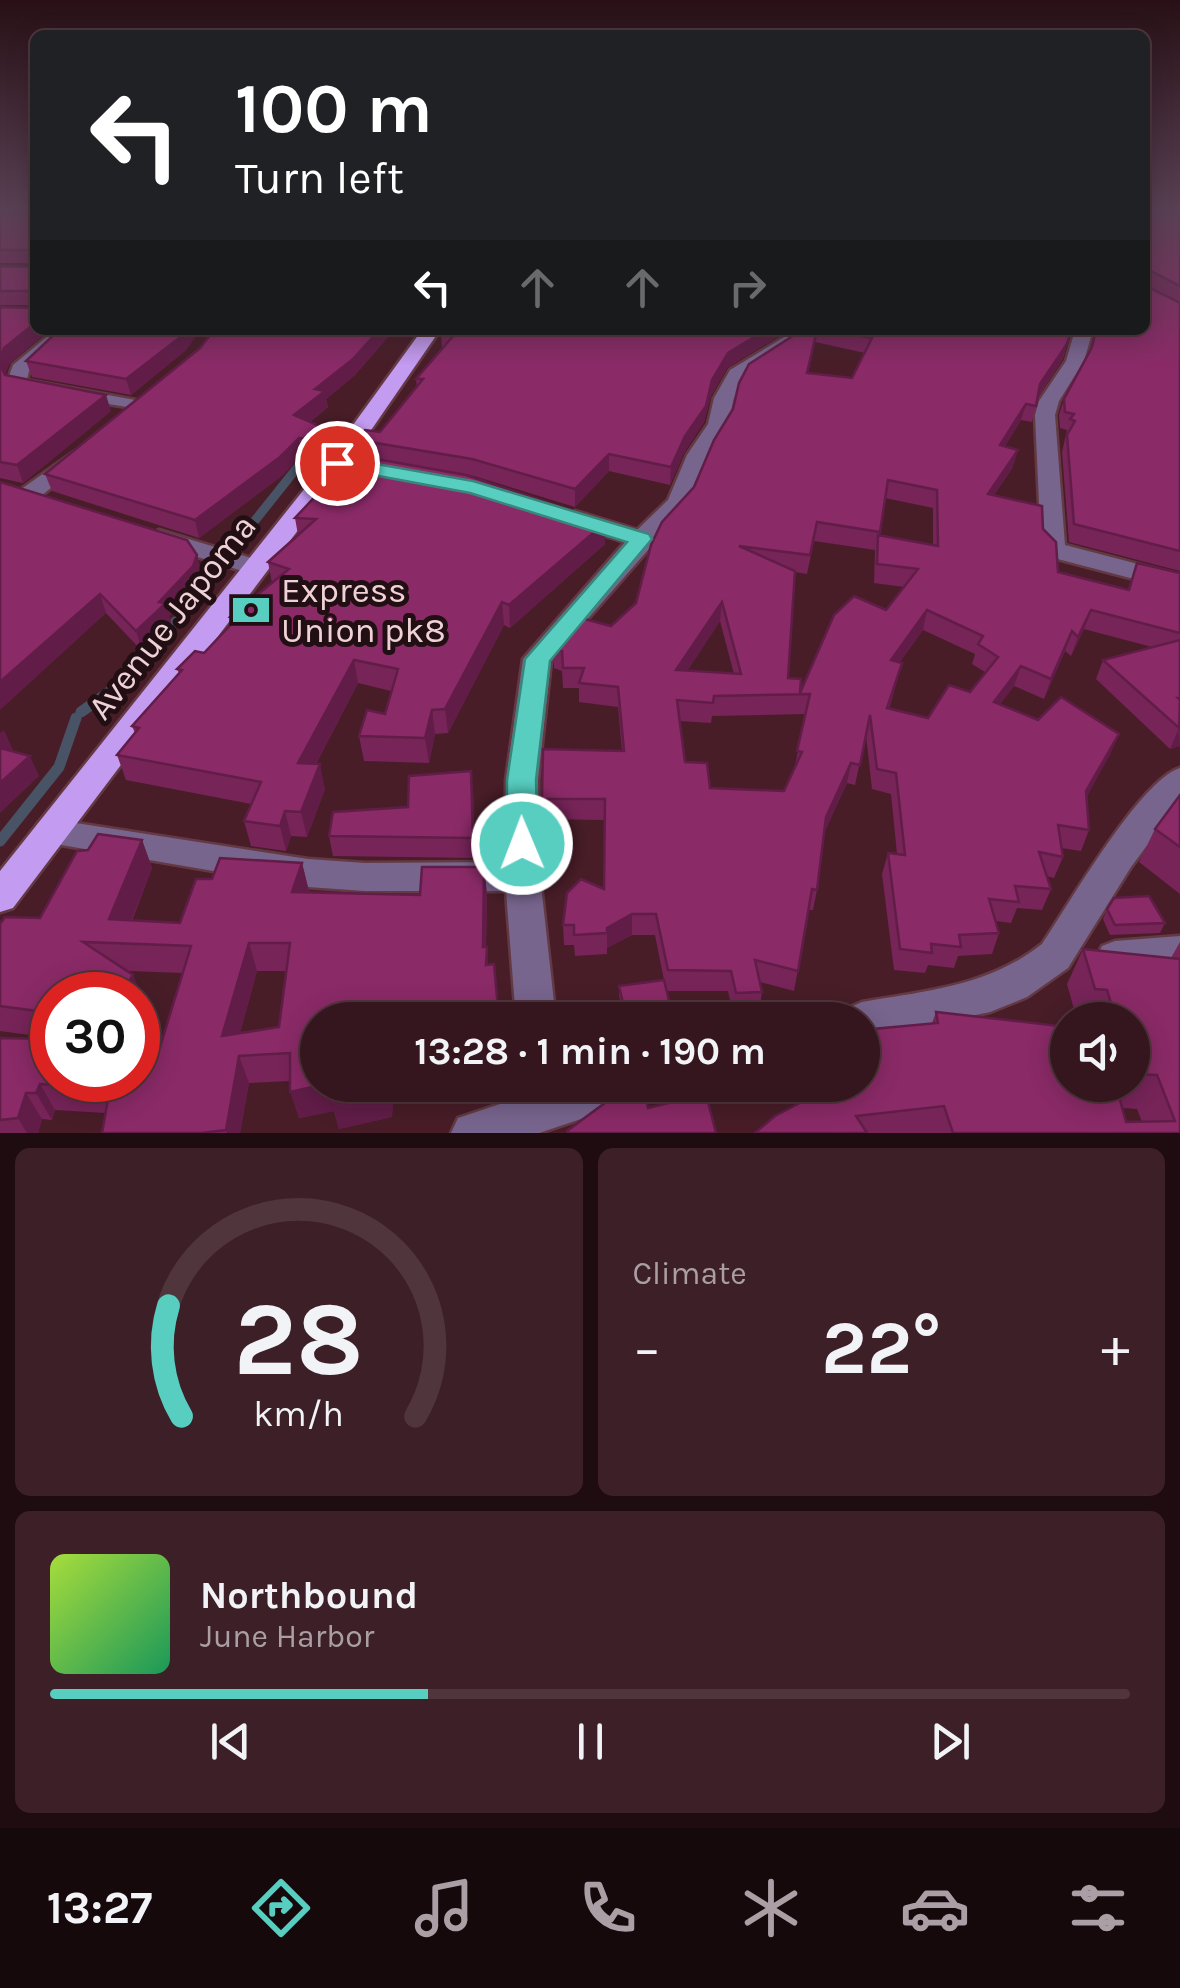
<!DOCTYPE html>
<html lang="en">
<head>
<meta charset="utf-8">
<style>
  :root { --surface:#36161e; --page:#3d1f27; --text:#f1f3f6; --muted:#aa9fa4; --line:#50353c; --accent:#58cec1 }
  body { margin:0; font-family:Karla,sans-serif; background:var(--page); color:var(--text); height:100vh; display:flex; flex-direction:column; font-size:38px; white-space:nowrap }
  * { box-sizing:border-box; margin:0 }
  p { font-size:32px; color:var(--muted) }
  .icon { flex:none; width:55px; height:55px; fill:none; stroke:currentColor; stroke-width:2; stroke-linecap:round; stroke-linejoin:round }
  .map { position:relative; height:1133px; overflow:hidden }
  .panel { display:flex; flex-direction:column; gap:15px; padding:15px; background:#1e0c10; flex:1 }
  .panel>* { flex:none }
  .hud { position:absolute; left:30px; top:30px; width:1120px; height:305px; border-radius:15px; box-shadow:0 5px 25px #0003,0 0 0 2px var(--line); background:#202124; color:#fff; overflow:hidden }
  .fabs { position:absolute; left:1050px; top:1002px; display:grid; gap:20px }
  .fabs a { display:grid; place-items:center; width:100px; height:100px; border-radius:50%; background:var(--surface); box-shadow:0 5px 25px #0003,0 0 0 2px var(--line); font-size:50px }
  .speed { position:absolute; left:30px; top:972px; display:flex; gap:20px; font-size:50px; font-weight:700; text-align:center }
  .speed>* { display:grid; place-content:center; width:130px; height:130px; border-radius:50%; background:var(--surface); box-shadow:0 5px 25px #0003,0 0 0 2px var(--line); line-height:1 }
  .speed .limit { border:15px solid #d22; background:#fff; color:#111 }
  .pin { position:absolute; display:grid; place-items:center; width:85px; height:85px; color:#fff; margin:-42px; border:5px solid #fff; border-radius:50%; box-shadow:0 2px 10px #0007 }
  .me { position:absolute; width:110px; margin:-55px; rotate:359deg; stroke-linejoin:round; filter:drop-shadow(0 0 8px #0008) }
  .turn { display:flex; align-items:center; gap:35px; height:210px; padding:0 40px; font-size:45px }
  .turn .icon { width:130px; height:130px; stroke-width:2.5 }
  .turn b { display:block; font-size:70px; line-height:85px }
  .lanes { display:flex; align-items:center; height:95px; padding:0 40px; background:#0003; justify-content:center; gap:50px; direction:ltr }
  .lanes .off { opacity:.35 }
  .big { font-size:75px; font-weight:700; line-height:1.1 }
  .panel .tile { flex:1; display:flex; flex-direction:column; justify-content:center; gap:15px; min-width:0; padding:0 35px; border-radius:15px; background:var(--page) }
  .panel .dial { align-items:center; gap:0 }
  .dial svg { height:260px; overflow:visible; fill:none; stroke:var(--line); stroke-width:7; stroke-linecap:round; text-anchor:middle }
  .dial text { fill:var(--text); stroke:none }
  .song { display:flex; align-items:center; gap:30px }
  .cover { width:120px; height:120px; border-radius:15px; background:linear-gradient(135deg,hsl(80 70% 55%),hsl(150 70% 35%)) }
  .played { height:10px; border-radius:5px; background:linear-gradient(90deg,var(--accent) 35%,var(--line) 35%) }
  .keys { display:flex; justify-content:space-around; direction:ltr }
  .heat { display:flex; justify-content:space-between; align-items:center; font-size:55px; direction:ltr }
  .panel .tiles { flex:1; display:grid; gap:15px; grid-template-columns:1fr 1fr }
  .tile:last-child { grid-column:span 2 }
  .trip { position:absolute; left:300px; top:1002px; width:580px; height:100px; border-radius:50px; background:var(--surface); box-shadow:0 5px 25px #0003,0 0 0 2px var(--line); font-weight:700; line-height:100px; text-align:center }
  .tab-bar { display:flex; height:160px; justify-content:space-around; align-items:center; background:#16090c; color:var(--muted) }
  .tab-bar .icon { width:70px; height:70px }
  .tab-bar .selected { color:var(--accent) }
  .tab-bar b { font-size:45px; color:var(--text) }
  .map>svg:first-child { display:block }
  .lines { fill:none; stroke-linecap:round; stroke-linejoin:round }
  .stream-far2 { stroke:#485466; stroke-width:6 }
  .stream-far1 { stroke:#485466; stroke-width:9 }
  .stream { stroke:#485466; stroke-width:11 }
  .minor-casing { stroke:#633a44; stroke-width:5 }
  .major-casing { stroke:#633a44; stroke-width:5 }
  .minor { fill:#78658e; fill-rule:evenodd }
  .major { fill:#c39bf0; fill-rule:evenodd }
  .wall { fill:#772459; fill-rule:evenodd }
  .shaded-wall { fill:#611d48 }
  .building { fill:#8a2a67; stroke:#611d48; stroke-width:2.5; fill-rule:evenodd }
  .route { fill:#58cec1; stroke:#39867d; stroke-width:2.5 }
  .labels { text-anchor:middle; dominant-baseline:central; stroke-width:10; stroke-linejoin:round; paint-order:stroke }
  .poi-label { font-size:35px; fill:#efd2d7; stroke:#220f13; text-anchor:start }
  .street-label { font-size:35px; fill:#efd2d7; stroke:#220f13 }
</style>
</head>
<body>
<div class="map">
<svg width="1180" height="1133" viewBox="0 0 1180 1133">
  <rect width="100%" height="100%" fill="#481d28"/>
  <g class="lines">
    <path class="stream-far2" d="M306,457L312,449"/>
    <g class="stream-far1">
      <path d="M237,543L308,454"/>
      <path d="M183,612L209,578"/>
      <path d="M166,632L175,621"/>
    </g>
    <g class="stream">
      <path d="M81,712L126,680L168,629"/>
      <path d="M0,841L59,767L76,718"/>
    </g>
    <g class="minor-casing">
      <g id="minor">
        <path d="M55,330H75L29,371L27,380L146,402V410L14,389L8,379L13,365Z"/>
        <path d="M796,330H817L745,377L734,398L728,424L709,455L689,503L551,661L538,780L540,876L556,1020H516L506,891H365L308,887L38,841L33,832L38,823L50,819L308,859L365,863L505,862L506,780L523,659L625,542L567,523L563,518L575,511L637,530L668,500L687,455L708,424L714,398L730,370Z"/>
        <path d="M1075,330H1093L1084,361L1059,401L1055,415L1065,545L1180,575V591L1050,557L1041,547L1035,415L1039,401L1066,361Z"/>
        <path d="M75,451L86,457L83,462L36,500H20L17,495L20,490Z"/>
        <path d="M159,530L264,562L268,567L255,575L150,542L147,537Z"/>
        <path d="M1180,768V801L1131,867L1068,968L1027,997L990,1012L862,1039V1020H843L848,1008L862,1002C926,991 989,986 1042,944C1068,906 1140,780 1180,768Z"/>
        <path d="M1180,936V970L1115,975L1102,970L1096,958L1102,946L1115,941Z"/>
        <path d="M557,1085H644L638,1100L539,1133H451L458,1118Z"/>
      </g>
    </g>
    <g class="major-casing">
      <path id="major" d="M422,330H440L345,468L13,908L0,912V871L329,458Z"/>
    </g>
    <use href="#minor" class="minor"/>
    <use href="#major" class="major"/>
  </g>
  <g class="wall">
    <path d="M0,207H35V330H49L9,364L5,375L111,411L23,483L0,478V307L30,308L31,305H0V266L30,267L34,263H0Z"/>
    <path d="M1145,207H1180V571L1069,542L1062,452L1067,430L1060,428L1059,415L1064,399L1091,349L1095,330H1145Z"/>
    <path d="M214,330H394L355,375L326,399L328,407L310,422L332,447L324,458L302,455L283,475L199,538L52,491L45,474L200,348Z"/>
    <path d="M445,330H789L727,368L711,396L704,422L684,453L670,485L609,471L575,507L474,476L450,472L605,544L510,628L504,625L448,733L435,734L429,763L364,761L359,736L385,714L391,691L358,683L316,764L325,789L307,837L291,836L286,851L251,846L244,821L251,804L126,780L117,755L135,733L132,726L179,673L177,669L204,653L232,624L230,617L272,583L268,562L298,535L295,518L360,456L358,440L380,432L417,387L416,379L442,348L441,335Z"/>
    <path d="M802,330H1071L1063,359L1038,397L1032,422L1021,420L1005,446L1013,467L994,495L1043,529L1058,572L1128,589L1137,563L1180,573V746L1170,749L1096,679L1103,660L1152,647L1084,629L1071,656L1065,651L1044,699L1014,686L1000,704L1038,720L1119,734L1110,754L1087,796L1089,830L1081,851L1061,848L1063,857L1054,878L1047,876L1051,889L1042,910L1017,908L1011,923L996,921L999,933L992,954L958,956L954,968L928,965L925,973L894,970L882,874L888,853L897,854L891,794L872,789L866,735L855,785L847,783L824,833L817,890L813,910H809L794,991L760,982L762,992L759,1013L733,1014L728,991H667L670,1005L669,1015L638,1020H624L619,996V986L664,980L655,935H632L607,948V954L575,956L574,945H564L563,925L604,889L605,820L543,819L542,799L622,751L618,707L579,702V688H563L562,671L554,668L553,649L611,626L636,603L694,487ZM815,342L865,353L852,378L808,373ZM885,498L933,508V545L879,535ZM814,541L875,550L874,583L904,587L886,610L800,693L788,678L795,572L807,574ZM720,621L734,674L687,671ZM923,630L975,654L972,664L985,672L970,692L928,718L889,709L902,663H899ZM806,714L794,770L784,791L710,788L685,762L680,721L711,723L712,716Z"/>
    <path d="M186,350L131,395L32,377L26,361Z"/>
    <path d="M0,482L202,574L198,585L169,616L171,622L142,651L106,613Z"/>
    <path d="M473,791L475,858L333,856L329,836L408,807Z"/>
    <path d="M1180,795V894L1139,862L1155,829Z"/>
    <path d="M142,840L152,868L132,921L180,923L212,879L302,863L309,892L420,895L484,867L487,895L486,947L318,1085H452L453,1087L393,1099L392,1117L339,1129L334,1111L299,1118L290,1081L249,1083L240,1133H102L106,1113L55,1110L52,1120L42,1119L38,1133H0V1038L52,1080L160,1047L183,973L128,971L145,1002L52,995V1038L0,1031V924L40,918L88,850ZM257,971H286L279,1027L240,1033Z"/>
    <path d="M1107,909L1165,923L1160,933L1110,935L1103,919Z"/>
    <path d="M1180,942V1133H755L862,1085L932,1023L936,1012L1068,1085H1132V1020H1077L1067,984L1083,949L1171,958ZM1123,1108L1137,1109L1142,1122H1126Z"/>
    <path d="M612,1085H643L648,1108L716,1133H567V1131L612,1098Z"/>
  </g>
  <g class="shaded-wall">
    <path d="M35,323V330H49L9,364L4,378L0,365V359L4,348Z"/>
    <path d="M186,330H201L186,350L131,395L126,379Z"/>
    <path d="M379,330H394L355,375L326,399L328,407L297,432L294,415L315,389Z"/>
    <path d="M766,330H789L727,368L711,396L704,422L684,453L670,485L671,467L685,436L712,380L728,353Z"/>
    <path d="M1067,344L1063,359L1035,400L1040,384Z"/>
    <path d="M106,395L111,411L23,483L17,465Z"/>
    <path d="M1026,404L1021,420L996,462L1000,445Z"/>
    <path d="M329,430L332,447L324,458L321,441Z"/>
    <path d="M299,438L302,455L283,475L199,538L195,520Z"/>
    <path d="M1018,450L1013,467L983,511L988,494Z"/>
    <path d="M609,454V471L575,507V489Z"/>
    <path d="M606,522L605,544L510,628L509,605Z"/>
    <path d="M197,555L202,574L198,585L169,616L171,622L142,651L136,631Z"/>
    <path d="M100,594L106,613L0,710V682Z"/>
    <path d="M502,602L504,625L448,733L445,709Z"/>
    <path d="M722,602L720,621L674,690L676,670Z"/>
    <path d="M927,610L923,630L886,680L891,660Z"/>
    <path d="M1091,610L1084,629L1071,656L1078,637Z"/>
    <path d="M1072,631L1065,651L1044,699L1051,679Z"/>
    <path d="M354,660L358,683L303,788L298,763Z"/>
    <path d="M1021,666L1014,686L987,722L994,702Z"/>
    <path d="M432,710L435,734L429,763L425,738Z"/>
    <path d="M1179,728L1180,746L1170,749Z"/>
    <path d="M4,730L13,750L0,763V733Z"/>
    <path d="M1119,734L1110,754L1078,812L1086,791Z"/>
    <path d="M30,756L39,776L0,813V783Z"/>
    <path d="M851,763L847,783L822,837L826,817Z"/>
    <path d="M320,764L325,789L307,837L301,812Z"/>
    <path d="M471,771L473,791L475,858L473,838Z"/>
    <path d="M285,811L291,836L286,851L280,826Z"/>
    <path d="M142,840L152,868L122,944L109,919Z"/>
    <path d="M302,863L309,891L299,919L292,892Z"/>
    <path d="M484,867L487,895L486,955L487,947L489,975L488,993L483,947Z"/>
    <path d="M632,914V935L607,948V928Z"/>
    <path d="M249,943L257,971L232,1063L222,1036Z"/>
    <path d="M133,975L145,1002L138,1015V995H121Z"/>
    <path d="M239,1056L249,1083L240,1133H227L226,1130Z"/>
    <path d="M40,1084L55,1110L52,1120L36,1093Z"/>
    <path d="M321,1085H390L393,1099L392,1117L339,1129L334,1111L299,1118L290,1092Z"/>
    <path d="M26,1093L42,1119L38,1133H27L18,1118Z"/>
  </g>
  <g class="building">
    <path d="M0,207H35V323L4,348L0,359V307L30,308L34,294L30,291H0V266L30,267L34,263L31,250H0Z"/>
    <path d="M1145,207H1180V286L1151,271L1147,272L1146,286L1180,303V551L1074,524L1067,435L1075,421L1070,419L1074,414L1065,412L1064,399L1092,347L1096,330H1145Z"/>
    <path d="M59,330H186L183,335L126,379L26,361Z"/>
    <path d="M214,330H379L353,359L315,389L325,391L294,415L329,430L321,441L299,438L280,457L195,520L45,474L200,348Z"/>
    <path d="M445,330H766L728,353L712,380L706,406L685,436L671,467L609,454L575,489L472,459L358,440L365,430L380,432L423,379H416L454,335H441Z"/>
    <path d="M802,330H817L807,373L852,378L872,338L831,330H1071L1067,344L1040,384L1036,406L1026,404L1000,445L1018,450L988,494L1042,506L1043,529L1056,542L1058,572L1129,590L1137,563L1180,573V633L1091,610L1078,637L1072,631L1051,679L1021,666L994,702L1038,720L1061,697L1119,734L1086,791L1089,830L1058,825L1063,857L1039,852L1051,889L1015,886L1019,902L989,899L999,933L959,935L961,947L931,944L932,953L900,949L888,853L905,855L896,773L877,769L870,715L860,765L851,763L826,817L817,890L812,889L798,971L755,960L762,992L736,993L731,971L668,970L656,914H632L607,928V933L574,935V925H563L567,893L581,879L604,889L605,799H542L543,749L624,751L618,687L579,683L584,668H563L562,651L553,649L554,643L577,617L611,626L636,603L651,545L662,522L694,487L714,440L733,409L739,383L749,364ZM888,480L937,490L938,546L878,535L877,564L918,569L886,610L854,596L834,615L800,693L801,679L788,678L795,571L739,546L810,555L817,522L880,532ZM722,602L741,674L676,670ZM927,610L983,636L978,644L998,657L970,692L949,685L928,718L887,708L902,663L891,660ZM810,694L797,751L802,752L784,791L710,788L707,763L685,762L677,700L713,703L714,696Z"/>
    <path d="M0,364L5,375L106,395L17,465L0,462Z"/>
    <path d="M354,455L466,475L606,522L509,605L502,602L445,709L432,710L425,738L359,736L367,710L385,714L398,669L354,660L298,763L320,764L301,812L285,811L280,826L244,821L261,782L117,755L139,728L132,726L182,670L177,669L195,651L204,653L236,619L230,617L289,569L268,562L316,519L295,518Z"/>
    <path d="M0,482L187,540L197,555L193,566L159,602L166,603L136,631L100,594L0,682Z"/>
    <path d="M1180,640V698H1178L1180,700L1179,728L1103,660Z"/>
    <path d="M0,748L30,756L0,783Z"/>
    <path d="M471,771L473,838L329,836L333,812L408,807L409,776Z"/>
    <path d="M1180,795V847L1155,829Z"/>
    <path d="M98,834L142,840L109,919L180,923L196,879H212L220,858L302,863L292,892L420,895L422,867H484L483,947H487L486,965L494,964L499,1020H318V1085H321L290,1092V1053L239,1056L226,1130L202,1133H102L110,1088L40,1084L36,1093H26L18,1118L0,1120V1038L52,1039V1080H138V1050L160,1047L191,946L83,942L133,975L121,995H52V1013L0,1006V924L5,917L40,918L77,851L88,850ZM249,943H290L279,1027L222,1036Z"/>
    <path d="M1149,896L1165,923L1115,925L1107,909L1114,898Z"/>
    <path d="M1083,949L1180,959V1133H953L944,1106L856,1116L867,1133H755L775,1116L834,1085H862V1030L938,1023L936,1012L1068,1027V1085H1116L1126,1122L1175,1121L1157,1075L1132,1074V1020H1116L1107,990L1095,989Z"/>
    <path d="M664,980L670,1005L625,1012L619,986Z"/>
    <path d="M330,1085H386V1090L331,1102Z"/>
    <path d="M614,1085H643L648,1108L706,1094L716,1133H569L567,1131L617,1094Z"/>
  </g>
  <linearGradient id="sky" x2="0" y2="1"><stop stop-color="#281016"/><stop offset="0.57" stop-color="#584053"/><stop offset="1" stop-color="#584053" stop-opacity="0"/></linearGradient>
  <rect width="1180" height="366" fill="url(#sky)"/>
  <path class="route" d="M337,457L473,481L649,534L652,539L550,661L536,780L538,844L533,852L522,856L511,852L507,844V780L525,659L627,542L470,493L330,467L327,463Z"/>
  <defs>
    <g id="bank-bare" transform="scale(3)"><path d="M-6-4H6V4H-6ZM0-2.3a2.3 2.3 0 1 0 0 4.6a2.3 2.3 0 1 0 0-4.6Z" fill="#58cec1" stroke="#220f13" stroke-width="2.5" paint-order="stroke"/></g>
  </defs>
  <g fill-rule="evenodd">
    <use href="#bank-bare" x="251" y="610"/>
  </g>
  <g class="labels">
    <g class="poi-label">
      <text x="281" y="590">Express<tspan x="281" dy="40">Union pk8</tspan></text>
    </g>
    <g class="street-label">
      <text transform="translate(172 617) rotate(-52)">Avenue Japoma</text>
    </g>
  </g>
</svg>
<div class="fabs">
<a><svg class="icon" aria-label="sound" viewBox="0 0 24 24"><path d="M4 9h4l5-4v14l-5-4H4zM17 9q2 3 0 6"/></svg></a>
</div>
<div class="speed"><div class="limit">30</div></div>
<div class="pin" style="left:337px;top:463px;background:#d93025"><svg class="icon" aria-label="arrive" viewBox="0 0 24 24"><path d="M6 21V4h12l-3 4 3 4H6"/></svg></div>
<svg class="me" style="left:522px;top:844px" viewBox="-20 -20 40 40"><circle r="17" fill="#58cec1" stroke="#fff" stroke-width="3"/><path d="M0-11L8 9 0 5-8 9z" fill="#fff"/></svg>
<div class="trip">13:28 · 1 min · 190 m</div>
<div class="hud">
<div class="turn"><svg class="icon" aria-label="left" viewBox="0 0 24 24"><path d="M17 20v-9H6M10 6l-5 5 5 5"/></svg><div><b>100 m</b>Turn left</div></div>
<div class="lanes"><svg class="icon" aria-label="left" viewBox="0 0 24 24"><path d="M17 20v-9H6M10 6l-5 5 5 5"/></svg><svg class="icon off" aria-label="ahead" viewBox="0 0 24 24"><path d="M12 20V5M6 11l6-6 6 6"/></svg><svg class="icon off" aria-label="ahead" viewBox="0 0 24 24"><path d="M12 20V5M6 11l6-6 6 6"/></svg><svg class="icon off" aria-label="right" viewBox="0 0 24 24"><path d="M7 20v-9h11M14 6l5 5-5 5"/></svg></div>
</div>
</div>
<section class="panel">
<div class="tiles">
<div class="tile dial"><svg viewBox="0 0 100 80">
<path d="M14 69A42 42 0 1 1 86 69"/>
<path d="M14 69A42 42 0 0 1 10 35" stroke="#58cec1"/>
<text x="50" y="56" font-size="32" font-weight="700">28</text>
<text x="50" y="72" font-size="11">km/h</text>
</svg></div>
<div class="tile"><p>Climate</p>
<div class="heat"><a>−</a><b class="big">22°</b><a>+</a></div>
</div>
<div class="tile">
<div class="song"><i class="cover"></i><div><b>Northbound</b><p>June Harbor</p></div></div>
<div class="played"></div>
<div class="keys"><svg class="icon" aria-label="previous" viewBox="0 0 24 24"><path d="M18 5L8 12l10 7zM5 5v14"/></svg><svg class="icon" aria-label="pause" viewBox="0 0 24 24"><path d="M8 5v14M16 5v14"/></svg><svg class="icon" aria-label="next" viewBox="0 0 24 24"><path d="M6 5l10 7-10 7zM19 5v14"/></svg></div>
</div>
</div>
</section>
<nav class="tab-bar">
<b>13:27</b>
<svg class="icon selected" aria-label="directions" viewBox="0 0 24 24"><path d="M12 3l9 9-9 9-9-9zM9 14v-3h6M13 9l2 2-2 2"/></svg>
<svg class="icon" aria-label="music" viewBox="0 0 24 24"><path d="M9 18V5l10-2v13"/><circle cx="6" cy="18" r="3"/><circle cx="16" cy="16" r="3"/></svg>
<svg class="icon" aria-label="phone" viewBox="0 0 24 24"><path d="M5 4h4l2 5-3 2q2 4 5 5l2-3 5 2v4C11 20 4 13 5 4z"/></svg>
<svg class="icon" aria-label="climate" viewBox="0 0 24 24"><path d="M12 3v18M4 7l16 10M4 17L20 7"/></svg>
<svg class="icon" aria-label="car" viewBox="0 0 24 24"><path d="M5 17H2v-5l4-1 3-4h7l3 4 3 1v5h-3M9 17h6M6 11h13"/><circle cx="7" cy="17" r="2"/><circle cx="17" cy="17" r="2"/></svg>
<svg class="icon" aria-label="filters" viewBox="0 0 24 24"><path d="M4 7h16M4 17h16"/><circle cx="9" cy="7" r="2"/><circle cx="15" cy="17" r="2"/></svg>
</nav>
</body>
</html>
